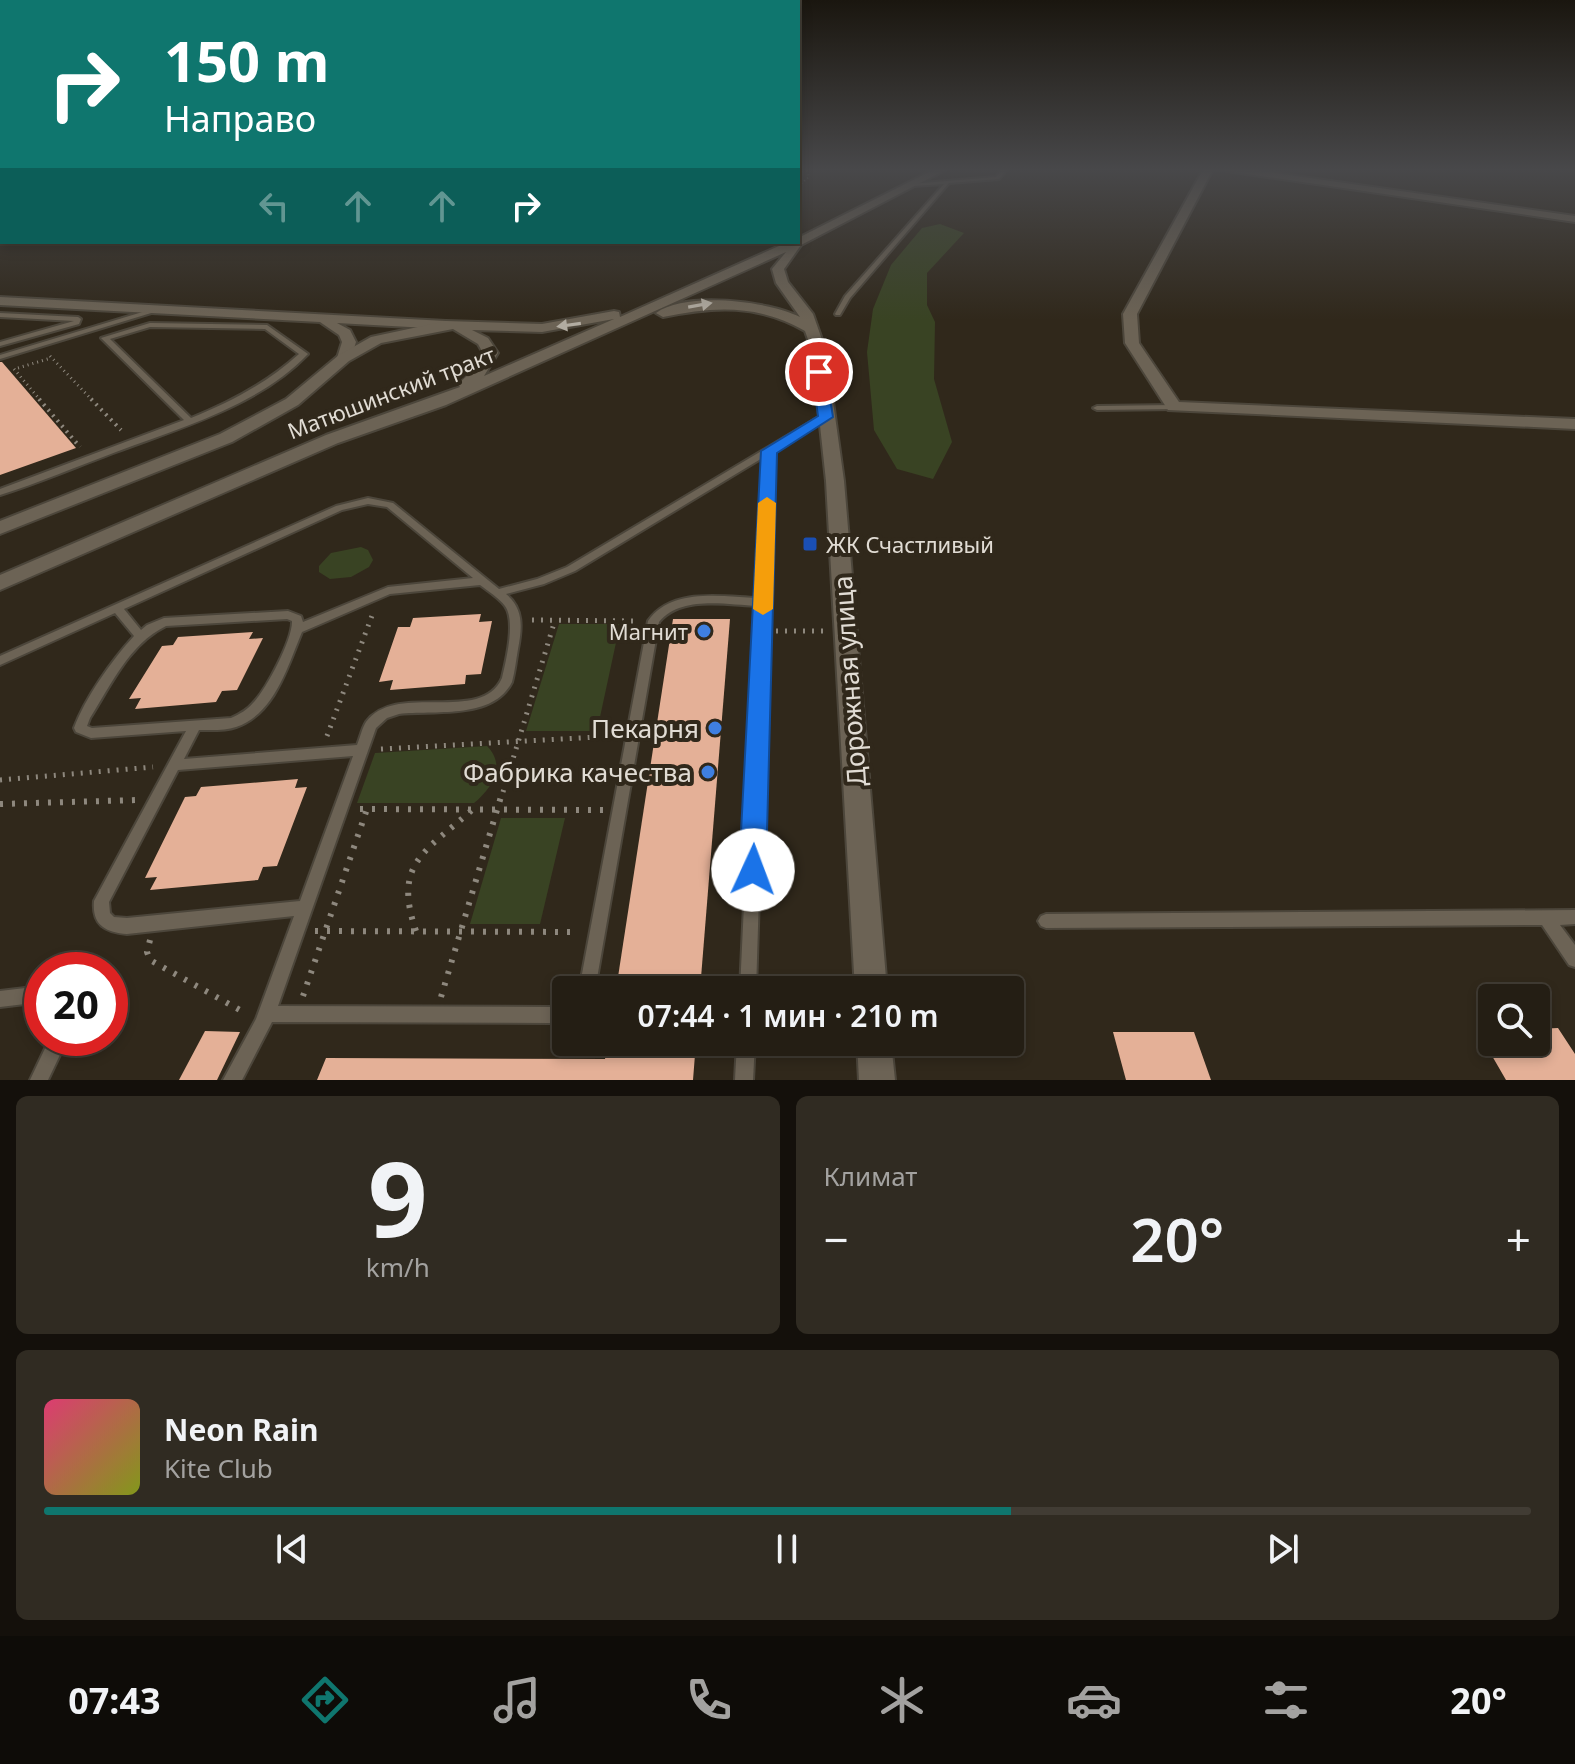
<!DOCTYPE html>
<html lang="ru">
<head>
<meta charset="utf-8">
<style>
  :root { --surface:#241e14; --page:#302b22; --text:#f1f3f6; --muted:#a3a2a0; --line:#413c34; --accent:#0f766e }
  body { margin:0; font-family:"Noto Sans",sans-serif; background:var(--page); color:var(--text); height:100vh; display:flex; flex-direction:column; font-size:30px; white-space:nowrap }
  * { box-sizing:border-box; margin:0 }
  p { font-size:26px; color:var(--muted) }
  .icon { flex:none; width:44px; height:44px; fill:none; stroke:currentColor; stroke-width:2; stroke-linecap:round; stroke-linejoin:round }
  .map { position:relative; height:1080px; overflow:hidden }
  .panel { display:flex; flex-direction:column; gap:16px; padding:16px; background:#14100b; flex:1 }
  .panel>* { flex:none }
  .top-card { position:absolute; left:0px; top:0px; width:800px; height:244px; box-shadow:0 4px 12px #0003,0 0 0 2px var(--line); background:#0f766e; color:#fff; overflow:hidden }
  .controls { position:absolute; left:1478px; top:984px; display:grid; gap:16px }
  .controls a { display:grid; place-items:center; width:72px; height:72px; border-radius:8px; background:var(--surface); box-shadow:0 4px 12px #0003,0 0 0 2px var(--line); font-size:40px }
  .speed { position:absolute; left:24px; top:952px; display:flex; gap:16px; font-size:40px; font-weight:700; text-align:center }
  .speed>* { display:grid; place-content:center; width:104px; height:104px; border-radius:50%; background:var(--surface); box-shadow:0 4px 12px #0003,0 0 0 2px var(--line); line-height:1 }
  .speed .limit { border:12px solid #d22; background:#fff; color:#111 }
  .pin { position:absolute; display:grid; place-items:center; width:68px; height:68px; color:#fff; margin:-34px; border:4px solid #fff; border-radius:50%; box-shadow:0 2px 8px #0007 }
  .me { position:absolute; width:88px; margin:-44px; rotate:2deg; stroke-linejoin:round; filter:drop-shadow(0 0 6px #0008) }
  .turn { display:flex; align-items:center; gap:28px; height:168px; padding:0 32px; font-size:36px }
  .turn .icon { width:104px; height:104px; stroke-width:2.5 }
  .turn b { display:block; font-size:56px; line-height:68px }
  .lanes { display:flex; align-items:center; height:76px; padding:0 32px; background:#0003; justify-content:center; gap:40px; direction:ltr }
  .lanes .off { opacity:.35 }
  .big { font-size:60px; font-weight:600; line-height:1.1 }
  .panel .card { flex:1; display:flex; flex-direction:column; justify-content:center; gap:12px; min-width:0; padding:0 28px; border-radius:12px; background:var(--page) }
  .panel .dial { align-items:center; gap:0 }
  .dial b { font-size:104px; line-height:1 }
  .song { display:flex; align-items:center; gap:24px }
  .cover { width:96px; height:96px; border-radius:12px; background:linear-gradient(135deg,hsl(340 70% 55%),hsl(70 70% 35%)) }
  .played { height:8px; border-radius:4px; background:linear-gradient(90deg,var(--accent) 65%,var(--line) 65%) }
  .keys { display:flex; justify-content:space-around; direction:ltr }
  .heat { display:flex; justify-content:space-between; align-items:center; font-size:44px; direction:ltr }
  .panel .tiles { flex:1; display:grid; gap:16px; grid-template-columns:1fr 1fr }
  .card:last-child { grid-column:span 2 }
  .trip { position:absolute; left:552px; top:976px; width:472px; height:80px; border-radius:8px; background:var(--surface); box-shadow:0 4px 12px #0003,0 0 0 2px var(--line); font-weight:600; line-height:80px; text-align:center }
  .tabs { display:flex; height:128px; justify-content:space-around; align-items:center; background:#0e0c08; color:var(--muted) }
  .tabs .icon { width:56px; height:56px }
  .tabs .selected { color:var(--accent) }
  .tabs b { font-size:36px; color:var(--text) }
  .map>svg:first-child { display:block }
  .green { fill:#394323 }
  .building { fill:#e4b097 }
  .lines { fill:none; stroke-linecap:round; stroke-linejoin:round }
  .lane-casing { stroke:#4c463b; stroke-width:4 }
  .street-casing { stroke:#4c463b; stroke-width:4 }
  .secondary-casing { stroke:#4c463b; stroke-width:4 }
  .path-far4 { stroke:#8e887e; stroke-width:2; stroke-dasharray:1 3; stroke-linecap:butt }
  .path-far3 { stroke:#8e887e; stroke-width:3; stroke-dasharray:1 4; stroke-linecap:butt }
  .path-far2 { stroke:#8e887e; stroke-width:4; stroke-dasharray:2 5; stroke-linecap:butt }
  .path-far1 { stroke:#8e887e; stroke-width:5; stroke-dasharray:2 7; stroke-linecap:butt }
  .path { stroke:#8e887e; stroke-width:6; stroke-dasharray:3 9; stroke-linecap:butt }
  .lane { fill:#6c6355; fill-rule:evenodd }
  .street { fill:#6c6355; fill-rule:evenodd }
  .secondary { fill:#6c6355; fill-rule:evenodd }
  .oneway { fill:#b2aca1 }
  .route { fill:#1a73e8; stroke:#114b97; stroke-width:2 }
  .slow { fill:#f59e0b }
  .transit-dot { fill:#1a4fb4; stroke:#30281b; stroke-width:3 }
  .shop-dot { fill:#3f7fe0; stroke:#30281b; stroke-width:3 }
  .labels { text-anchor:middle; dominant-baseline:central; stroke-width:8; stroke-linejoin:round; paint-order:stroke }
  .street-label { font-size:22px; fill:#e1dcd4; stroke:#30281b }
  .poi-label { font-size:22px; fill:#e1dcd4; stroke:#30281b; text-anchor:start }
  .near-street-label { font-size:26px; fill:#e1dcd4; stroke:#30281b }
  .near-poi-label { font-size:26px; fill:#e1dcd4; stroke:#30281b; text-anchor:end }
</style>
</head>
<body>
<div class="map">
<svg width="1575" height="1080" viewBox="0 0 1575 1080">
  <rect width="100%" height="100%" fill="#30281b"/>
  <g class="green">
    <path d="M940,224L964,233L927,273V305L935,322L934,379L952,442L933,479L897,469L874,430L867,352L873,309L891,265L922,228Z"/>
    <path d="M361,547L368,550L373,560L369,567L351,577L330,579L319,572V566L331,553Z"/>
    <path d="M559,624H620L597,731H526Z"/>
    <path d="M487,746C507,766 491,789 474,803H357L375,753Z"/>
    <path d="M501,818H565L540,924H470Z"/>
  </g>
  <g class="building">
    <path d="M0,362H2L76,448L0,475Z"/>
    <path d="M481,614L479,622L492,621L481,674L466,675L465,684L390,690L393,680L379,682L398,627H410L413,618Z"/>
    <path d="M673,619H730L700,990H616Z"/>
    <path d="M253,632L249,639L263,638L237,690L222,691L216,702L135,709L141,698L129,699L162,646L173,645L178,637Z"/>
    <path d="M298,779L295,788L307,787L277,866L263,867L258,880L150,890L157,877L145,878L185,797L196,796L201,787Z"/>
    <path d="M1558,1028L1575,1054V1080H1506L1484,1042H1536V1029Z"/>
    <path d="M205,1031L240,1032L217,1080H179Z"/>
    <path d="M1113,1032H1194L1211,1080H1126Z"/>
    <path d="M608,1042H696L693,1080H317L326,1058L605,1059Z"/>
  </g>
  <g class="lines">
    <g class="lane-casing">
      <g id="lane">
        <path d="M1003,168H1008L999,179L949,183L850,298L840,315H836L835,314L845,296L944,184L912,186L910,184L996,177Z"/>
        <rect x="0" y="182" width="2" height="2"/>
        <rect x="0" y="198" width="2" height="4"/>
        <path d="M159,307L162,309L161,310L0,359V355Z"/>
        <path d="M0,313L78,317L81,319L79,324L0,346V342L74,321L0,317Z"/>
        <path d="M150,323L267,325L308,354C258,406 182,427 116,452C78,466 39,483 0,495V489L184,420L101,338ZM150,327L265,329L299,354C267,383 231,402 191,418L110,339Z"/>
        <path d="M1174,405H1177V409L1097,410L1093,408L1097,406Z"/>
        <path d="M822,415H825L829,417L773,452L756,990H740L758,606C726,605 682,595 659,622L595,990H579L648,621C672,587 722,597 758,598L764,457L575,571L544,584L506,594C524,609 522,628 518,649C516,660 515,671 512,682C493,720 435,710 399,714L387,718L376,728L278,1006L551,1007L566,1004V1020L551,1023L272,1022L242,1080H223L256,1019L294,916L127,934C105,932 92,925 94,901L186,731L91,738L76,732L74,728C85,698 112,660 134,636L115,613L0,665V656L336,506L368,498L393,503L499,589L537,579L567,567ZM368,504L387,507L473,578L388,587L303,622L301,616L288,611L164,618L147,625L141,630L124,609L342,510ZM480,585C488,591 499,598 505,606C516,621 506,661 502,678C481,725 396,681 366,722C362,728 360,738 357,745L184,759L199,730C211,730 225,731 236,727C275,714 288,665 302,632L390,594ZM287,619L292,621C293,639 266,690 253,703C247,710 240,714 231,718L92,728L87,726L90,718C111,685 129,644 166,626ZM353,756L300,901L127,918L114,917L110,913L109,902L178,770Z"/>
        <path d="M1575,910V924L1560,925L1575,945V967L1569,965L1542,925L1046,928L1041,926L1038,921L1041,916L1046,914Z"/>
        <path d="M42,986V1002L0,1007V991Z"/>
        <path d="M50,1038H68L48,1080H30Z"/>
        <path d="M737,1042H755L753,1080H735Z"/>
      </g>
    </g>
    <g class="street-casing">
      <g id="street">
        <path d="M1204,168H1240L1575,216V222L1213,169L1137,314L1139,343L1179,402L1575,419V429L1168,410L1125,343L1123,314Z"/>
        <path d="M0,297L446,321L453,325L446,329L337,323L350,330L356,342L351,358L344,362L337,358L342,342L339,335L320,322L0,305Z"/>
      </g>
    </g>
    <g class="secondary-casing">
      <g id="secondary">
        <path d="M937,168H949L801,245L784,269L788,282L813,314L826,351L844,481L887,990H855L826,481L812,351L805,331C758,304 715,306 663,317L656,313C686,291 768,301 800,317L776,283L772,269L786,252L446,405L338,443L0,590V575L326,435L460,387L458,384L479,365L483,353L478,344L453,329L381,343L349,361L298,405L232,442L0,534V521L220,434L286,399L339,355L371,337L446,321L542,324L614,311L619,312L620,317L788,242H798V238ZM614,319L484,376L498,353L488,338L472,330L542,332Z"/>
        <path d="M857,1042H891L895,1080H859Z"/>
      </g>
    </g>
    <g class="path-far4">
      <path d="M1565,168L1575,170"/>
      <path d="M798,186L809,177L806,168"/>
    </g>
    <g class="path-far3">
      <path d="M50,356L93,401"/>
      <path d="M18,368L51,358"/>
      <path d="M14,369L41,401"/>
    </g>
    <g class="path-far2">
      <path d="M39,399L80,447"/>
      <path d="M91,399L121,430"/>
    </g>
    <g class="path-far1">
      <path d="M532,620L636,621"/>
      <path d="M776,631H824"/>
      <path d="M327,736L373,613"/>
      <path d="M381,749L616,736"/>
      <path d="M0,780L153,767"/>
      <path d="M503,792L555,620"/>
    </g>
    <g class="path">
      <path d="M0,804L138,800"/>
      <path d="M360,809L603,810"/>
      <path d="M315,931L578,932"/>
      <path d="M416,931C392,862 427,851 473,809"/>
      <path d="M150,940L147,952L150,960L247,1014"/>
      <path d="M303,996L367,809"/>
      <path d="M441,997L503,790"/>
    </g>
    <use href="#lane" class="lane"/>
    <use href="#street" class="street"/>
    <use href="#secondary" class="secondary"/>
  </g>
  <defs><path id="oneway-solid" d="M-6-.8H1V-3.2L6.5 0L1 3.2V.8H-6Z" transform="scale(2)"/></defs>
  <g class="oneway">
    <use href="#oneway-solid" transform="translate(700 305) rotate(-10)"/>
    <use href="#oneway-solid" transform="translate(569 325) rotate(172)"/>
  </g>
  <linearGradient id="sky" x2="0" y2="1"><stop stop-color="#1a160f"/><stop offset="0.53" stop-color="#48484a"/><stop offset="1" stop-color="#48484a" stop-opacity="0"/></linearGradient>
  <rect width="1575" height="320" fill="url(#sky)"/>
  <path class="route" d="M819,368L826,372L833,417L777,453L766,870L762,879L753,883L743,879L739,870L761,451L818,416L812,372Z"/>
  <path class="slow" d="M767,497L776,503L773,609L763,615L753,609L758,503Z"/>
  <rect class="transit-dot" x="802" y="536" width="16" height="16" rx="4"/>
  <g class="shop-dot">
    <circle cx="704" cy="631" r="8"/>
    <circle cx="715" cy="728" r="8"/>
    <circle cx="708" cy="772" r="8"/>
  </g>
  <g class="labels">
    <g class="street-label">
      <text transform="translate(391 392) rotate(-21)">Матюшинский тракт</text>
    </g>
    <g class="poi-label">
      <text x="826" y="544">ЖК Счастливый</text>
      <text x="688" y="631" text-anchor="end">Магнит</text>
    </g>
    <g class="near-street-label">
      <text transform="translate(849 681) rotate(-94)">Дорожная улица</text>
    </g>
    <g class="near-poi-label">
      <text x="699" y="728">Пекарня</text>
      <text x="692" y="772">Фабрика качества</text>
    </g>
  </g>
</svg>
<div class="controls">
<a><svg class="icon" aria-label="search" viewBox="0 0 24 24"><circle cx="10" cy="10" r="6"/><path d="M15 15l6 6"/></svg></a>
</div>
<div class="speed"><div class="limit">20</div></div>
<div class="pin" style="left:819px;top:372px;background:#d93025"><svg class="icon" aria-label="arrive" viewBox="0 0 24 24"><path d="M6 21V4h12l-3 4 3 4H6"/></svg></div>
<svg class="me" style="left:753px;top:870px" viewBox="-20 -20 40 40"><circle r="19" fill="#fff"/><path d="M0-13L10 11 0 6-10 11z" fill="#1a73e8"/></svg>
<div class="trip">07:44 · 1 мин · 210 m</div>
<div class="top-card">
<div class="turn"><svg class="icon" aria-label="right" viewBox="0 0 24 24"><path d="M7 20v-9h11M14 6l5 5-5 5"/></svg><div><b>150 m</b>Направо</div></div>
<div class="lanes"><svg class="icon off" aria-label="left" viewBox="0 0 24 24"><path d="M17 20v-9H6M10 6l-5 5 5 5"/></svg><svg class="icon off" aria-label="ahead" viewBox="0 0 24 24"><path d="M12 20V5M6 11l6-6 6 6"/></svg><svg class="icon off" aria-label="ahead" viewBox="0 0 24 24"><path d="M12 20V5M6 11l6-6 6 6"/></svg><svg class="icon" aria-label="right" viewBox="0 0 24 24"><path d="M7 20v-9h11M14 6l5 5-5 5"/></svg></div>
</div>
</div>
<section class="panel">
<div class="tiles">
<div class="card dial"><b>9</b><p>km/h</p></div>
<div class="card"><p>Климат</p>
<div class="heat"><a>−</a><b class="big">20°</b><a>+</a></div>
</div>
<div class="card">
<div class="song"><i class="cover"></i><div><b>Neon Rain</b><p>Kite Club</p></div></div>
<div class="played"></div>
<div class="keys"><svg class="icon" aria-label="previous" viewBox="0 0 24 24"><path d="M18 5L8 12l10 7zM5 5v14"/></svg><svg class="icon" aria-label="pause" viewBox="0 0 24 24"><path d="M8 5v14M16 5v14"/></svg><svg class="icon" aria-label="next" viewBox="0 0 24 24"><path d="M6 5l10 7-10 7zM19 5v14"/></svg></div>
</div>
</div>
</section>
<nav class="tabs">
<b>07:43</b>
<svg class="icon selected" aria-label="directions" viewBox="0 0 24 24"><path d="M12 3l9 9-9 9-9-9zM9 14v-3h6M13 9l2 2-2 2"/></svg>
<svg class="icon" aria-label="music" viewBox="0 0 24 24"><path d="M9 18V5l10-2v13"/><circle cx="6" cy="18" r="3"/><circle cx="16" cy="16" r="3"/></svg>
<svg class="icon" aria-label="phone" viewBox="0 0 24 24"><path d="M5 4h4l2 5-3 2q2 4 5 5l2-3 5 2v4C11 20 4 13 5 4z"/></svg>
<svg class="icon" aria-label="climate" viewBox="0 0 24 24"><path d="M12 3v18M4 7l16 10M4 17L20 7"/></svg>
<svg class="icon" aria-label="car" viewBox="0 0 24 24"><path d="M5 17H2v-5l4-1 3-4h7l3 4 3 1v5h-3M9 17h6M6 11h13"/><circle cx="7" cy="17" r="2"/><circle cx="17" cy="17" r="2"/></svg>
<svg class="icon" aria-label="filters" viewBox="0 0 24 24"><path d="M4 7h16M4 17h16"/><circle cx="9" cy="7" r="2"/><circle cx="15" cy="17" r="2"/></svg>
<b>20°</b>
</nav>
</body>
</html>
